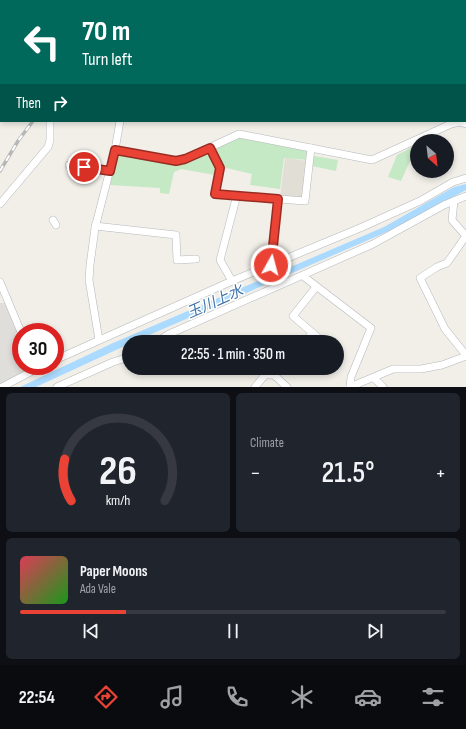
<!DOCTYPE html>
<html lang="en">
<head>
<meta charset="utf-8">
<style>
  :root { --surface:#171b24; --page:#20242c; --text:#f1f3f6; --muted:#9ea1a6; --line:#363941; --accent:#ea4335 }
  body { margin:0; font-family:"Sofia Sans Condensed","Noto Sans JP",sans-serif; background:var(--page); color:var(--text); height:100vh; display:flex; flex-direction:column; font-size:15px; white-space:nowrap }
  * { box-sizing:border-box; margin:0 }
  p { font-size:13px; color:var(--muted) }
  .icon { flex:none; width:22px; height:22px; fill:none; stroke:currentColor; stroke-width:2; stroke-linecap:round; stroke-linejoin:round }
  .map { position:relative; height:387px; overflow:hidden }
  .side { display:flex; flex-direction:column; gap:6px; padding:6px; background:#0d0f14; flex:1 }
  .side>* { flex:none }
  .top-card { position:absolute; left:0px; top:0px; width:466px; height:122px; box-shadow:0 2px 6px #0003; background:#00695c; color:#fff; overflow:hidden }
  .needle { width:26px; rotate:152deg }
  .buttons { position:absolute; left:410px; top:134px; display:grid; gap:8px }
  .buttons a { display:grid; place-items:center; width:44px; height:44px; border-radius:50%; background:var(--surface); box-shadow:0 2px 6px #0003; font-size:20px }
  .speed { position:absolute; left:12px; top:323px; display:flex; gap:8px; font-size:20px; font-weight:700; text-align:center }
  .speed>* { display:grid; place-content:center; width:52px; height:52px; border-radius:50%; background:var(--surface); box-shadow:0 2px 6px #0003; line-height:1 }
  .speed .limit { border:6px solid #d22; background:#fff; color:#111 }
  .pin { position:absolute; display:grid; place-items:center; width:34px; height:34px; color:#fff; margin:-17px; border:2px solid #fff; border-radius:50%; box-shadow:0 1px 4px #0007 }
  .me { position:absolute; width:44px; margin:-22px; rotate:7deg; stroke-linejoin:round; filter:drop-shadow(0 0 3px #0008) }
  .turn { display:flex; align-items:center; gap:14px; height:84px; padding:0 16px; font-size:18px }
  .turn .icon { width:52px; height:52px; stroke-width:2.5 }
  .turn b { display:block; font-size:28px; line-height:34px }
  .then { display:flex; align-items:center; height:38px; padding:0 16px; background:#0003; gap:8px; font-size:15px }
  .big { font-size:30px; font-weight:600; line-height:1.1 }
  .side .widget { flex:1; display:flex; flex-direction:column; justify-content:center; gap:6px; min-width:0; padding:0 14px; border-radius:6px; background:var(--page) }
  .side .dial { align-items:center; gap:0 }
  .dial svg { height:104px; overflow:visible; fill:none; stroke:var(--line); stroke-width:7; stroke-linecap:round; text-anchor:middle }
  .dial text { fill:var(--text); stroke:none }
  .song { display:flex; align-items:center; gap:12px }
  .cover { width:48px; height:48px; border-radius:6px; background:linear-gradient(135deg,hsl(350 70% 55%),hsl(120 70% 35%)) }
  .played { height:4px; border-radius:2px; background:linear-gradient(90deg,var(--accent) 25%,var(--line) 25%) }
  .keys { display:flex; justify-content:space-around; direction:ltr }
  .heat { display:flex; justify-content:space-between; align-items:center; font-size:22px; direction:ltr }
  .side .tiles { flex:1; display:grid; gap:6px; grid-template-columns:1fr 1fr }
  .widget:last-child { grid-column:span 2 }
  .trip { position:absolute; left:122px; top:335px; width:222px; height:40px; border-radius:20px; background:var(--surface); box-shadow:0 2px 6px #0003; font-weight:600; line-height:40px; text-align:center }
  .menu { display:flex; height:64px; justify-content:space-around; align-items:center; background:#090b0e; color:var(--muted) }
  .menu .icon { width:28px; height:28px }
  .menu .current { color:var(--accent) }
  .menu b { font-size:18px; color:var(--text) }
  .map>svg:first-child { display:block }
  .industrial { fill:#e0deda }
  .education { fill:#e1ded6 }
  .green { fill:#c5e8c5 }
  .water { fill:#aadaff }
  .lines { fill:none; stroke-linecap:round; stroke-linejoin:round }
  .minor-casing { stroke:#b5b8bc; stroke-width:8 }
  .minor { stroke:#fff; stroke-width:7 }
  .rail-casing { stroke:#b6b7b8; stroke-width:3.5 }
  .rail { stroke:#fff; stroke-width:2; stroke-dasharray:6; stroke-linecap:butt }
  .route-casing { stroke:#982c22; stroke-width:10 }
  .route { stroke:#ea4335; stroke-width:7 }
  .labels { text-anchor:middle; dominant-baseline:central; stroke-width:3; stroke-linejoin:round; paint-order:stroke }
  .water-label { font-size:15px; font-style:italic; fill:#4174aa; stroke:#fff }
</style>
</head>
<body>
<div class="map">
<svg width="466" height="387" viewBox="0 0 466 387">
  <rect width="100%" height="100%" fill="#f1efe8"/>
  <path class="industrial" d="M0,303H5L18,332L15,334L21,348V366H25L22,374L0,385Z"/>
  <path class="education" d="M285,158L308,161L303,199L280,197Z"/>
  <g class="green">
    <path d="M239,138L309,151L308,160L284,158L280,189L250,185L252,174L218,166L215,175L181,169L174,172L169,194L160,193V188L110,185L118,154L176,164L185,163Z"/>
    <path d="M417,145V153L414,152L401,181L388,177L397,155Z"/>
    <path d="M314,156L338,160L336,171L312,166Z"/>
  </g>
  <path class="water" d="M466,184V190L389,231L133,342H129V344L36,387H20L113,343L384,227L454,187Z"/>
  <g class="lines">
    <g class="minor-casing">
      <g id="minor">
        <path d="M0,48H1"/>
        <path d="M210,148L220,168L215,194L305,201L311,148"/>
        <path d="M115,150L175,161L185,159L239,134L372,160L451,124L460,122L466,124"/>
        <path d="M69,165L110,171"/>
        <path d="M454,201L452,220L466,236"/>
        <path d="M0,204L48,147L50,140V121"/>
        <path d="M53,220L56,225"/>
        <path d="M95,226L176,235L177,260L196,259"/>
        <path d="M466,236L447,263L437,267L420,278L445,329L466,355"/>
        <path d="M271,265L278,199"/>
        <path d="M303,276L371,328L351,377L350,387"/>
        <path d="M232,281L220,260L237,195"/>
        <path d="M0,282L21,332"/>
        <path d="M316,287L293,316L323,342"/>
        <path d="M99,340L89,280L90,265L95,228L115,150L120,121"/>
        <path d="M157,342L167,335L373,244L444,205L466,196"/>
        <path d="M304,342L313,333"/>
        <path d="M55,360L232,281L360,228L420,201L453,182L466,178"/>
        <path d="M274,375L280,368"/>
        <path d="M374,378L383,387"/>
        <path d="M2,387L42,366"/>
        <path d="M57,387L113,362L129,357"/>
        <path d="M255,387L265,375H274L287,387"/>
        <path d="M350,387L393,369H421L442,365L466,356"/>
      </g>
    </g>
    <use href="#minor" class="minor"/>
    <g class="rail-casing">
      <g id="rail">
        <path d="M456,0L457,1"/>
        <path d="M464,0L466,1"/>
        <path d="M0,38H1"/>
        <path d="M465,45H466"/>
        <path d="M465,61H466"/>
        <path d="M465,67L466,68"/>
        <path d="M465,88L466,89"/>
        <path d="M0,171L18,141L33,121"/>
      </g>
    </g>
    <use href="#rail" class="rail"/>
  </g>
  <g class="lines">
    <g class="route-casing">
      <path id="route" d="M84,167L110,171L115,150L176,161L185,159L210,148L220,168L215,194L278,199L271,265"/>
    </g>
    <use href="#route" class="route"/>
  </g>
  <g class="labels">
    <g class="water-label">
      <text transform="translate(215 302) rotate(-24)">玉川上水</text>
    </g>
  </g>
</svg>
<div class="buttons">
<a><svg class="needle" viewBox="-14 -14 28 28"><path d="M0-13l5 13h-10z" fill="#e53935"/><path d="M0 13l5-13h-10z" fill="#9ea1a6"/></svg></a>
</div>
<div class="speed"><div class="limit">30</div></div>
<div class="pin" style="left:84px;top:167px;background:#d93025"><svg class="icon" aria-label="arrive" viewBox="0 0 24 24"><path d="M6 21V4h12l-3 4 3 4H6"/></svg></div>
<svg class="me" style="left:271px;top:265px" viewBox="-20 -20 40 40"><circle r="17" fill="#ea4335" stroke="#fff" stroke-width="3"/><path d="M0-11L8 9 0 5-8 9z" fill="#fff"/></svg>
<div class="trip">22:55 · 1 min · 350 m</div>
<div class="top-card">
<div class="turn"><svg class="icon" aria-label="left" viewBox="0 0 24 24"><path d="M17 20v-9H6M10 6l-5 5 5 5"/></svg><div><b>70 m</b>Turn left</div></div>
<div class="then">Then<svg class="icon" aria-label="right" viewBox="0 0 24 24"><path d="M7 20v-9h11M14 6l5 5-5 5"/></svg></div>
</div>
</div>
<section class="side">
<div class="tiles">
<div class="widget dial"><svg viewBox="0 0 100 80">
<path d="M14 69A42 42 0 1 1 86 69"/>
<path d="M14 69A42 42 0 0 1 9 37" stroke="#ea4335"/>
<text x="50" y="56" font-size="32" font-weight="700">26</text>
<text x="50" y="72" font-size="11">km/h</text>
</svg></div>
<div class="widget"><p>Climate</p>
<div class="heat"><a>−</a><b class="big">21.5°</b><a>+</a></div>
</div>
<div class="widget">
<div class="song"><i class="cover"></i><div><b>Paper Moons</b><p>Ada Vale</p></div></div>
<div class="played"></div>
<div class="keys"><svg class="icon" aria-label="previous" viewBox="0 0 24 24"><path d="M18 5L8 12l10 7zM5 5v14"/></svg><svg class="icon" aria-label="pause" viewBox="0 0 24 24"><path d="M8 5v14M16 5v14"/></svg><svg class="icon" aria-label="next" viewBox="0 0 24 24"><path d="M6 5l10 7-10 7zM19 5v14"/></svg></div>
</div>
</div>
</section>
<nav class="menu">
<b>22:54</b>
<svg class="icon current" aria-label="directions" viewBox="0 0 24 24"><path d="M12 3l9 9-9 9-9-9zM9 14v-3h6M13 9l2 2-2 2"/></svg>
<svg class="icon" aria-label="music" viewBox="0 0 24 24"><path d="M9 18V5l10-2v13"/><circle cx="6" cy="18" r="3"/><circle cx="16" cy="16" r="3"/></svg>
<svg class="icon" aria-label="phone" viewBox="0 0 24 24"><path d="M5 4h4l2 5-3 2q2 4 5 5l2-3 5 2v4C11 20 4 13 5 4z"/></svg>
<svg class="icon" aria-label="climate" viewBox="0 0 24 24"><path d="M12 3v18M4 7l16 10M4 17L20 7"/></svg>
<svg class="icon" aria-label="car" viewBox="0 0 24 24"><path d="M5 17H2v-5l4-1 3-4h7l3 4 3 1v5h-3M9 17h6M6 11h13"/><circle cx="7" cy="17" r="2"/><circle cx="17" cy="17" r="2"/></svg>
<svg class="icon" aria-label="filters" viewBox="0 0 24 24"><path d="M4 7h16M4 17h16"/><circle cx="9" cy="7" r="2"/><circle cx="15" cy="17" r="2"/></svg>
</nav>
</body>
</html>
